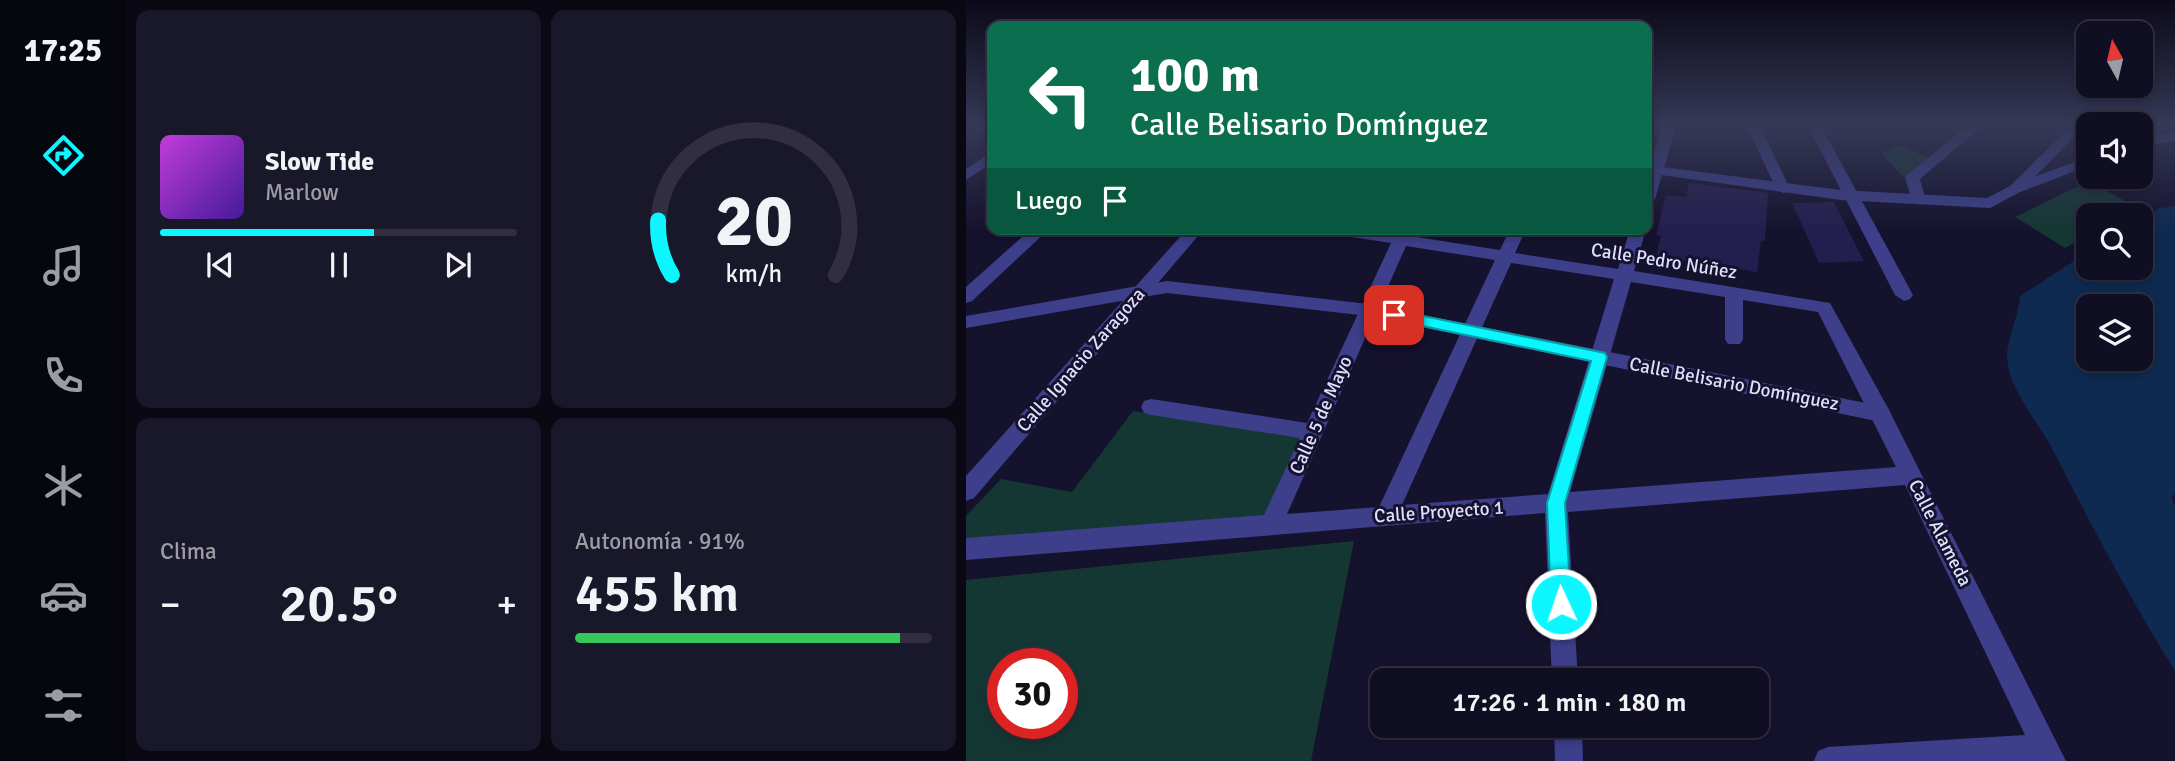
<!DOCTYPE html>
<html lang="es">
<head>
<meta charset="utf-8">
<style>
  :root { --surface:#100e22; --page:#19172a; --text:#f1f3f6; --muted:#9c9ca5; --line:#302e40; --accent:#0bf6fe }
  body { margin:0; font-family:Signika,sans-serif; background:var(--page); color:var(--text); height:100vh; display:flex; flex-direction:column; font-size:26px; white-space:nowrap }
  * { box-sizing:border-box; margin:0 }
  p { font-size:23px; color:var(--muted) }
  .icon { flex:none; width:38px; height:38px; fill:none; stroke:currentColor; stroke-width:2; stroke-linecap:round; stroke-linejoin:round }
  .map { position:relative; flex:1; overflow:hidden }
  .panel { display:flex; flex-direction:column; gap:10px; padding:10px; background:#090813; width:840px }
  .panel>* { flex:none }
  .banner { position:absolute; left:21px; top:21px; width:665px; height:214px; border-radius:14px; box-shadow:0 4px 10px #0003,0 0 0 2px var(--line); background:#0b6e4f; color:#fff; overflow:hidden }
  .needle { width:46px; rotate:352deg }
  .controls { position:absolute; left:1110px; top:21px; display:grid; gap:14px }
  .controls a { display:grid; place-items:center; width:77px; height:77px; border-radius:14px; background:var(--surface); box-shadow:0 4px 10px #0003,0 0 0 2px var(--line); font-size:35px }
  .speed { position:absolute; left:21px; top:648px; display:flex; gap:14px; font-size:35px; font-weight:700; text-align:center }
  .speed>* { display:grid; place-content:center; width:91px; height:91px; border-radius:50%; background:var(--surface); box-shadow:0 4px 10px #0003,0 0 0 2px var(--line); line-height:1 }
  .speed .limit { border:10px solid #d22; background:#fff; color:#111 }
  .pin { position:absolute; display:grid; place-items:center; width:60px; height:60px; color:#fff; margin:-30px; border-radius:14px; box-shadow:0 4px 10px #0006 }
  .me { position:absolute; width:77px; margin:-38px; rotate:357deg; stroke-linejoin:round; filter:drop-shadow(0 0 5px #0008) }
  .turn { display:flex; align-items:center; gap:24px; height:147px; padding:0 28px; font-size:32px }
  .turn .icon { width:91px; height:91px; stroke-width:2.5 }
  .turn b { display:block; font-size:49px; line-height:60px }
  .then { display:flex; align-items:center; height:66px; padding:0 28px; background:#0003; gap:14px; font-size:26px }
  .big { font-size:52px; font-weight:600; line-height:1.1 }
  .panel .tile { flex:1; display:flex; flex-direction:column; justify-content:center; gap:10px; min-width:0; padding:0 24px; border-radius:14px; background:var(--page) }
  .panel .dial { align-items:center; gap:0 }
  .dial svg { height:182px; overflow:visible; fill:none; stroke:var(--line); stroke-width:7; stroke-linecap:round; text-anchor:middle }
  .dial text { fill:var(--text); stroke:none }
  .song { display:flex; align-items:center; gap:21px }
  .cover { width:84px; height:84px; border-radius:10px; background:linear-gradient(135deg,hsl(290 70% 55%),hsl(260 70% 35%)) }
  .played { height:7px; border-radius:4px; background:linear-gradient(90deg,var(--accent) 60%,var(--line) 60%) }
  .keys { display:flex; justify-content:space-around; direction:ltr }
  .heat { display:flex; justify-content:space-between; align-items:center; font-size:38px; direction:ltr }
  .charge { height:10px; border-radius:5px; background:linear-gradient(90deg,#34c759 91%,var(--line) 0) }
  .panel .tiles { flex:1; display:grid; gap:10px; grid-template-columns:repeat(2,1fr) }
  .trip { position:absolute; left:404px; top:668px; width:399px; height:70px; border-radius:14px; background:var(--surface); box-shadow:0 4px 10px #0003,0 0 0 2px var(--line); font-weight:600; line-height:70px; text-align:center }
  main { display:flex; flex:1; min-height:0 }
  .tabs { display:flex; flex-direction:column; width:126px; justify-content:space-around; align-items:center; background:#06060e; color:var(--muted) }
  .tabs .icon { width:49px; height:49px }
  .tabs .selected { color:var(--accent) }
  .tabs b { font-size:32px; color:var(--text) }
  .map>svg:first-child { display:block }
  .green { fill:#153733; fill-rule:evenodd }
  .water { fill:#0e2a50; fill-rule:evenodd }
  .building { fill:#241e4e }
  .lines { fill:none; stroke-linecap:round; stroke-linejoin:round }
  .minor { fill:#3d3f8b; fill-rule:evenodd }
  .tertiary { fill:#3d3f8b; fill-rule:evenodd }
  .route { fill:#0bf6fe; stroke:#07a0a5; stroke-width:2 }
  .labels { text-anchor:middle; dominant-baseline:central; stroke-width:6; stroke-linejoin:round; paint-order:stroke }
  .street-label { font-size:19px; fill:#dfdeff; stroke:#15122d }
</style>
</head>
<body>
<main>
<nav class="tabs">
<b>17:25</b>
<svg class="icon selected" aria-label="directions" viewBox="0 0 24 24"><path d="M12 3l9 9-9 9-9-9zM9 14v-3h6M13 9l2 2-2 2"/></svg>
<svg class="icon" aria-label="music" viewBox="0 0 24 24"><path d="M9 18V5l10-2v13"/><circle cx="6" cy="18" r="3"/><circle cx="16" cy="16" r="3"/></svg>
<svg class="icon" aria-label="phone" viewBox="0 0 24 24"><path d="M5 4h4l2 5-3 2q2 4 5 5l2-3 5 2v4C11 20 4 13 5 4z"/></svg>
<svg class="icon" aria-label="climate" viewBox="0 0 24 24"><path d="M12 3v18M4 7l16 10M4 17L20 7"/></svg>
<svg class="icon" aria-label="car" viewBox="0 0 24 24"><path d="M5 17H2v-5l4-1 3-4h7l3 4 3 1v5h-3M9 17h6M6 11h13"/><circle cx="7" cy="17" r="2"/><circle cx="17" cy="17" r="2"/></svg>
<svg class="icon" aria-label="filters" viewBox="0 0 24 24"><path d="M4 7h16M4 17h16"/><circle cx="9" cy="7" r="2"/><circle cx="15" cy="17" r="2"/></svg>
</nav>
<section class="panel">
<div class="tiles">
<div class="tile">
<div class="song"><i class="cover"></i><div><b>Slow Tide</b><p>Marlow</p></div></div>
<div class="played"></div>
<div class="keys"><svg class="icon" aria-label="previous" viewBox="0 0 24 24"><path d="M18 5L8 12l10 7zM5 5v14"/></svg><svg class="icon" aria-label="pause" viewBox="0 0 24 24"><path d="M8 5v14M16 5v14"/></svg><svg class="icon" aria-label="next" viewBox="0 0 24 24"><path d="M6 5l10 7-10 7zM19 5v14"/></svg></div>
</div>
<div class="tile dial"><svg viewBox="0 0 100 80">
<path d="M14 69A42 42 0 1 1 86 69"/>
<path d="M14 69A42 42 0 0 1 8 45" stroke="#0bf6fe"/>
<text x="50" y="56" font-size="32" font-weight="700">20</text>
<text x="50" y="72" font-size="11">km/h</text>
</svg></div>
<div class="tile"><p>Clima</p>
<div class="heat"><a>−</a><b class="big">20.5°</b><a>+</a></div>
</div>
<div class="tile"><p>Autonomía · 91%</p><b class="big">455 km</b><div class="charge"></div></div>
</div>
</section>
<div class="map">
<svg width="1209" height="761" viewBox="0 0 1209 761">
  <rect width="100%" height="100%" fill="#15122d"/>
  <g class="green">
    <path d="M934,145L962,158L938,178L915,153Z"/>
    <path d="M1123,181L1173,209L1162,215H1122V236L1099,248L1049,217Z"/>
    <path d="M167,411L338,438L294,526L0,543V516L35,479L106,492Z"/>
    <path d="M388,541L345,761H0V580ZM37,663H96V723H37Z"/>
  </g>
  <path class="water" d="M1209,206V493L1206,498L1209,507V671C1165,600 1126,527 1088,452C1073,421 1044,394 1041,358C1040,342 1053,315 1054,296L1122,252V268H1174V220L1194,208ZM1122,306H1174V359H1122Z"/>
  <g class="building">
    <path d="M723,183L802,193L799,241H795L791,272L690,256L695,236L690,235L700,195L720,197Z"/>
    <path d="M868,202L898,261L853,263L826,203Z"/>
  </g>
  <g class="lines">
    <g class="minor">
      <path d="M696,126H710L689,199L681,204V176Z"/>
      <path d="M781,126H794L824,189L822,192L817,193L810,189Z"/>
      <path d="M842,126H855L947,295L944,299L938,301L929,295Z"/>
      <path d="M1001,126H1016L954,179L959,197L951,202L946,200L939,178L941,175Z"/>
      <path d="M1105,126H1119L1054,192H1044L1042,189L1044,186Z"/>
      <path d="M1174,126H1185L1202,139L1195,143L1174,130Z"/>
      <path d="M26,152V163L0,180V169Z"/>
      <path d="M221,229H238L8,498L0,501V476Z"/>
      <path d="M358,229H400L429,234L432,229H446L444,236L534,250L544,229H560L549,253L652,269L664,229H680L668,271L864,303L922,408L1100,761H848L852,751L862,747L1059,735L939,485L602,512L612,681H586L579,513L0,560V538L298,515L334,438L185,415L178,413L175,407L178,401L185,399L341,423L425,243L366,234ZM440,246L529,260L413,507L321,514ZM545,263L648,279L582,494L436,505ZM665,282L759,297V339L762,344H774L777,339V300L852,312L930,467L604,492Z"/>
      <path d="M588,726H616L617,761H589Z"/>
    </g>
    <g class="tertiary">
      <path d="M1209,132V140L1174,148V140Z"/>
      <path d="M1122,157V166L1054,192L1024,208L875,200L681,173V165L875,190L1021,198L1044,186Z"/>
      <path d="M65,229H83L6,301L0,303V287Z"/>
      <path d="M201,281L402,304L915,406L922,408L925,414L922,420L915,422L402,316L201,293L0,328V316Z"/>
    </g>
  </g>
  <linearGradient id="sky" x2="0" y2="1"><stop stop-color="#0c0a19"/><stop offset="0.54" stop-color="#353957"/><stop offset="1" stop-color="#353957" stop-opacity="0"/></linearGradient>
  <rect width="1209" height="232" fill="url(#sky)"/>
  <path class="route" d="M428,310L639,353L641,357L599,503L605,604L602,611L595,614L588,611L585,604L581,503L625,361L423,319L421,315L423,312Z"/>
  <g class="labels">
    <g class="street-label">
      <text transform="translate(698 261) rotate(9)">Calle Pedro Núñez</text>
      <text transform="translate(115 360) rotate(-49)">Calle Ignacio Zaragoza</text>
      <text transform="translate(768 384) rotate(11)">Calle Belisario Domínguez</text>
      <text transform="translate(355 415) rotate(-66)">Calle 5 de Mayo</text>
      <text transform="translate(473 512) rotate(-4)">Calle Proyecto 1</text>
      <text transform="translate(974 533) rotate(63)">Calle Alameda</text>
    </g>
  </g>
</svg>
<div class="controls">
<a><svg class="needle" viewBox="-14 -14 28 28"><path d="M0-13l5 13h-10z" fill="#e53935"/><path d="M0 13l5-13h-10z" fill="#9c9ca5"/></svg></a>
<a><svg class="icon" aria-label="sound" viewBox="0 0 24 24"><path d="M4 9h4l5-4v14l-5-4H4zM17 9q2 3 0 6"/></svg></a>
<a><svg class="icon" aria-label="search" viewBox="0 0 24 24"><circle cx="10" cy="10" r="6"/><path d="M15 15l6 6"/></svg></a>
<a><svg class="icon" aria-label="layers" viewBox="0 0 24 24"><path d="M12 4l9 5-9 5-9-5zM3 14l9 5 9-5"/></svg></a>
</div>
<div class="speed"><div class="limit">30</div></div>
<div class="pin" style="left:428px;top:315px;background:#d93025"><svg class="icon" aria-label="arrive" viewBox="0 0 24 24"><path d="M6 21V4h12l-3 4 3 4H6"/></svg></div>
<svg class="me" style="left:595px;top:604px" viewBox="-20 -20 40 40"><circle r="17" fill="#0bf6fe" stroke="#fff" stroke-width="3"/><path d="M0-11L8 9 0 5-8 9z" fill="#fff"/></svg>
<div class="trip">17:26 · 1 min · 180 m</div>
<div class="banner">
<div class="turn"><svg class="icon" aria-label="left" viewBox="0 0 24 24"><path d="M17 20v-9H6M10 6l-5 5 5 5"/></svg><div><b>100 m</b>Calle Belisario Domínguez</div></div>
<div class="then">Luego<svg class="icon" aria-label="arrive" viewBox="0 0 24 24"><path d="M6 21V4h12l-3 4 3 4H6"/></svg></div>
</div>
</div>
</main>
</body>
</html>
